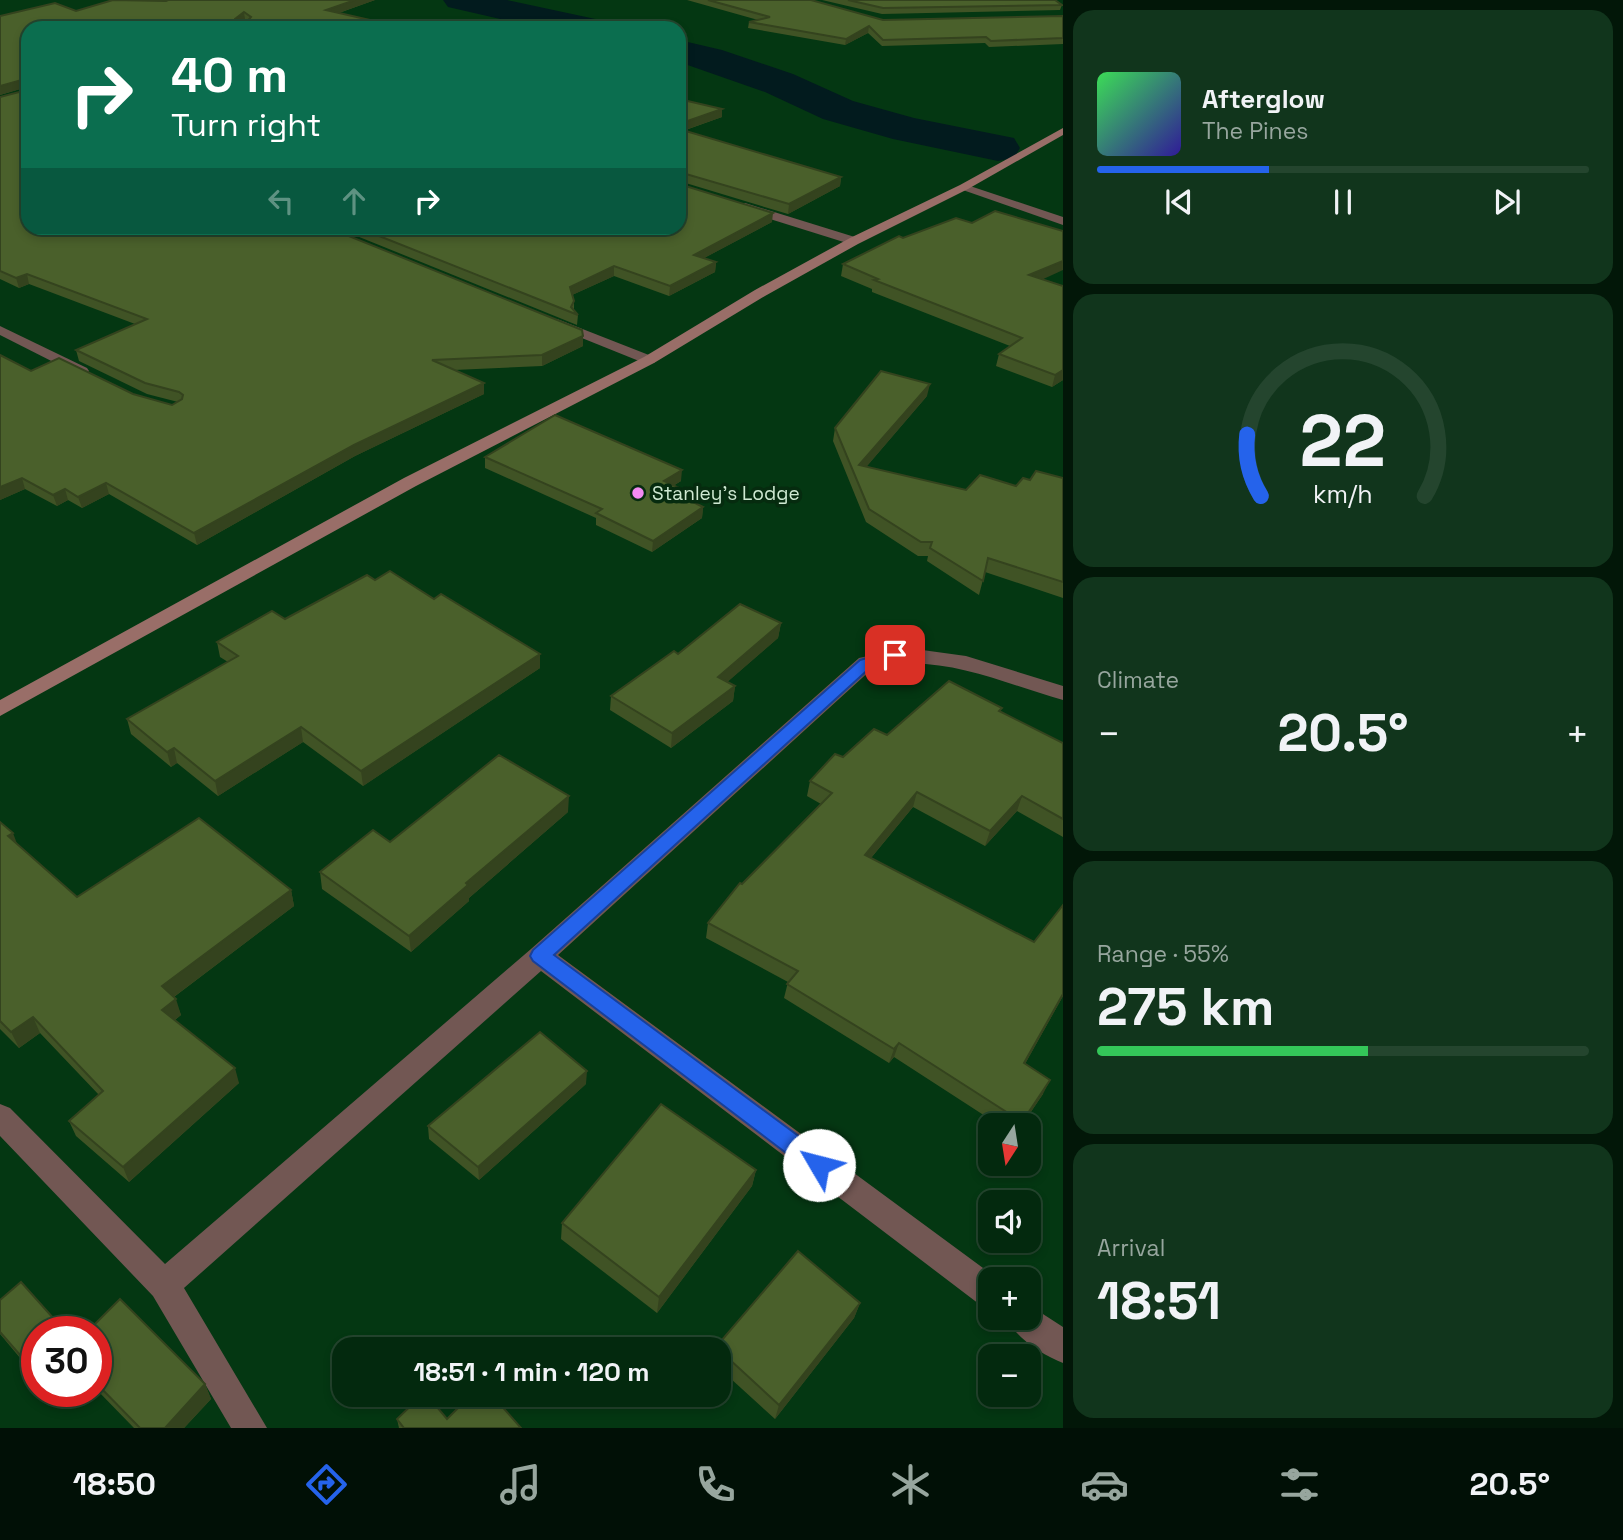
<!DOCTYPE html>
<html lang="en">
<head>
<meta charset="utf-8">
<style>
  :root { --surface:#03290e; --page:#11351c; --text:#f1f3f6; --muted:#97a69e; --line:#24452e; --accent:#2563eb }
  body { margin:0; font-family:"Space Grotesk",sans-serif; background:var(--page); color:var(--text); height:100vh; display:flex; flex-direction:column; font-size:26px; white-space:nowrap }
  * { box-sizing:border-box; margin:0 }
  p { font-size:23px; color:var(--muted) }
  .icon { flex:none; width:38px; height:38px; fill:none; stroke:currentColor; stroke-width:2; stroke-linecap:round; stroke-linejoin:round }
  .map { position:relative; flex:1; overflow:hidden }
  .side { display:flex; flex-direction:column; gap:10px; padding:10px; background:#021708; width:560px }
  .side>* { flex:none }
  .banner { position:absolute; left:21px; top:21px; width:665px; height:214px; border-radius:21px; box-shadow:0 4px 10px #0003,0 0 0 2px var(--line); background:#0b6e4f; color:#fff; overflow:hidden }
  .needle { width:46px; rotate:192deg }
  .fabs { position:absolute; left:978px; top:1113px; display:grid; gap:14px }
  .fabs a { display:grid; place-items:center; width:63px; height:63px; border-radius:14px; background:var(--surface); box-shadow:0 4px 10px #0003,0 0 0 2px var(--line); font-size:35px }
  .speed { position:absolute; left:21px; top:1316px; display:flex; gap:14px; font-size:35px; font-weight:700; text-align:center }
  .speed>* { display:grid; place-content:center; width:91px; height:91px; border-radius:50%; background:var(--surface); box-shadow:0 4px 10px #0003,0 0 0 2px var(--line); line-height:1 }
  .speed .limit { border:10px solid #d22; background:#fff; color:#111 }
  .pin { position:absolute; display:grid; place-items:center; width:60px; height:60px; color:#fff; margin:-30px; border-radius:14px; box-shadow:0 4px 10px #0006 }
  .me { position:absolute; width:77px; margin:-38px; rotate:307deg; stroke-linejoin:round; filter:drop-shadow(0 0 5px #0008) }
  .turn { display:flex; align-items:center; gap:24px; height:147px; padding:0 35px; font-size:32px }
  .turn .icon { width:91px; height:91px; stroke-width:2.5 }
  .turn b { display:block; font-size:49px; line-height:60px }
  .lanes { display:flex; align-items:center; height:66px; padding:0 35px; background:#0003; justify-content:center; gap:35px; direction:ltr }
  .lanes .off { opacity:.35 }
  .big { font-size:52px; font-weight:700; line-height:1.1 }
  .side .card { flex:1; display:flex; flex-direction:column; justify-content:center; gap:10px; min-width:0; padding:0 24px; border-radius:21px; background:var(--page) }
  .side .dial { align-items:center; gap:0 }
  .dial svg { height:182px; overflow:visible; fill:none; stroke:var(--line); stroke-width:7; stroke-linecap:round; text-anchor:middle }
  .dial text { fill:var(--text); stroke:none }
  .song { display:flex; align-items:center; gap:21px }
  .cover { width:84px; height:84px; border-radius:10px; background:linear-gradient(135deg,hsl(130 70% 55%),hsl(250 70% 35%)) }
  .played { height:7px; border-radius:4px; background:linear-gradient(90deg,var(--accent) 35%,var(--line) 35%) }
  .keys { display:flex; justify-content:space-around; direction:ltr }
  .heat { display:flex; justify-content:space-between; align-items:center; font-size:38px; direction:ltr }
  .charge { height:10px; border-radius:5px; background:linear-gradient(90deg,#34c759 55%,var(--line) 0) }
  .trip { position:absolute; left:332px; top:1337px; width:399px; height:70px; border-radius:21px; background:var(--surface); box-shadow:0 4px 10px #0003,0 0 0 2px var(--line); font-weight:700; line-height:70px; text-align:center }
  .tabs { display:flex; height:112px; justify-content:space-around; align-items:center; background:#011006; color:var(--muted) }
  .tabs .icon { width:49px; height:49px }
  .tabs .selected { color:var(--accent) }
  .tabs b { font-size:32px; color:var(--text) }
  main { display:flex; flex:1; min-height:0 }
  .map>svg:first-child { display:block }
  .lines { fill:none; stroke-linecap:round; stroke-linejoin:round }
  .river { fill:#021b1e; fill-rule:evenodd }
  .street { fill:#725753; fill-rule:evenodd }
  .secondary { fill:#996e68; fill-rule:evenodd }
  .wall { fill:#405325 }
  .shaded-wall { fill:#34431e }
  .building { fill:#4a602b; stroke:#34431e; stroke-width:2; fill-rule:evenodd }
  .route { fill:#2563eb; stroke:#184099; stroke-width:2 }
  .poi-dot { fill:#f38af2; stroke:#062b0f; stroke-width:2.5 }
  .labels { text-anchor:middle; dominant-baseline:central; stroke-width:7; stroke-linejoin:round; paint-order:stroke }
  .poi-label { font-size:19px; fill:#cfe9d2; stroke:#062b0f; text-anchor:start }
</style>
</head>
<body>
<main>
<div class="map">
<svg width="1063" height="1428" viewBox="0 0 1063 1428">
  <rect width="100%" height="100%" fill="#043712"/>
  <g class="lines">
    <g class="river">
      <path d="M443,0H507L600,20L605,28H539L448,7Z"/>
      <path d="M679,40L722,50L793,74L853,101L914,118L1014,138L1020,148L1014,158L998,161L893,139L823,119L765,92L679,62Z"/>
    </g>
    <g class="street">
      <path d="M964,184L1063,217V225L960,189L958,187Z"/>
      <path d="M745,203L858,238L860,241L854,245L850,244L741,210L739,207Z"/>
      <path d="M557,319L654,357L656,360L654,363H644L552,326V320Z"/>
      <path d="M0,326L87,368L89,371L87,374H77L0,335Z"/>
      <path d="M915,649L966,656L1063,686V700C999,682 940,652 873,668L558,955L998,1279H990V1309L979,1304L541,971L184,1288L267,1428H231L153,1296L0,1136V1104L10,1108L165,1264L531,949L859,658L891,651Z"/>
      <path d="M1029,1305L1063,1327V1363C1043,1355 1015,1338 1007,1318H1029Z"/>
    </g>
    <path class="secondary" d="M1063,128V135L968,189L858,244L765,296L654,363L416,486L0,716V700L404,478L644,357L755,290L850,238L960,185Z"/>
  </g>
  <g class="wall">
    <path d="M113,0L166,1L168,0H375L339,13L405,28H28V228H329L582,330L583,336V346L542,366L454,370L484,383V394L355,456L197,545L109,494L82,508L68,500L57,506L25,489L0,500V355L31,371L59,358L133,394L172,405L178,402L147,394L79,361L76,350L135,324L29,284L19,288L0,279V97L27,90V87L0,95V16L55,3L76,11Z"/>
    <path d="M687,0H811L883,20L1063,16V44L989,47L985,43L882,46L868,33L845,45L748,28L749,22L758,20Z"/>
    <path d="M822,0H1055L1062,5L1060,10L882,14Z"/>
    <path d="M679,99L722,117L683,131L841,177L840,186L788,214L679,181Z"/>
    <path d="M772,222L704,258L716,262L715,272L669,296L614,276L572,295L574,301V310L578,315L577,325L337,228H679Z"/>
    <path d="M843,264L1042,279L1063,380L1052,387L996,366L999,354L1010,346L872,292V289L841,276Z"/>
    <path d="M927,396L866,467L966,490L1016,486L1030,480L1063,478V598L985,572L979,595L927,561L928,556H918L866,522L833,441L835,428Z"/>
    <path d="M485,457L681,481L673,486L694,495L693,502L703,507L702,518L652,552L596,525V518L485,468Z"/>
    <path d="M285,619L540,668L363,786L303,742L218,796L177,763L171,767L131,734L127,719L228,662L220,657L217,642Z"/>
    <path d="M781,623L778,638L727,682L735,686L733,701L671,748L610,710L611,696L678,654Z"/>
    <path d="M1001,712L1063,743V837L1017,811L985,846L913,807L871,858L1034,942L1063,905V996L1025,1064L1043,1094L1022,1125H999L894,1057L889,1063L784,998L788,982L706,938L708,923L742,884L821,804L807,796L810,781L843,757L887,735Z"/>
    <path d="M568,812L469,898V901L411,952L322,889L320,872L390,842Z"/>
    <path d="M0,822L17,844L77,897L291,890L294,906L174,997L181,1015L175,1020L239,1083L129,1182L76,1136L69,1121L99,1095L40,1033L19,1048L0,1029Z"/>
    <path d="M586,1084L479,1180L429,1139L428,1126Z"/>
    <path d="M756,1170L752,1186L657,1313L561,1239L562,1223Z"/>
    <path d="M0,1300L63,1329L64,1332H37V1366L31,1371L0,1334Z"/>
    <path d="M860,1303L854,1318L775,1419L719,1368V1349H715L716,1347Z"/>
    <path d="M96,1332L205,1384L211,1399L184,1428H134L96,1389Z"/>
    <path d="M397,1419H447L521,1428H399Z"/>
  </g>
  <g class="shaded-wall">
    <path d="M355,0H375L327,17L326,10Z"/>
    <path d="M244,12L245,19L236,26V28L235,19Z"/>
    <path d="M869,26L868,33L845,45L846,39Z"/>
    <path d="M25,79L27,87L0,95V86Z"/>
    <path d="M722,109V117L679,132V124Z"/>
    <path d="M841,177L840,186L788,214L789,204Z"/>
    <path d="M773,213L772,222L693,264L694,255Z"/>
    <path d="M1063,261V270L1026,287L1029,275Z"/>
    <path d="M716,262L715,272L669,296L670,286Z"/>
    <path d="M614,266V276L570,296V287Z"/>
    <path d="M27,274L29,284L19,288L16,278Z"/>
    <path d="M583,336V346L542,366V355Z"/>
    <path d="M1063,370V380L1052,387L1055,375Z"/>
    <path d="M484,383V394L355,456L197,545L194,533L354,445Z"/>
    <path d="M930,384L927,396L856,479L859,465Z"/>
    <path d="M682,470L681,481L663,492L664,481Z"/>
    <path d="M22,478L25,489L0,500V487Z"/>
    <path d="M106,483L109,494L82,508L78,497Z"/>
    <path d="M65,489L68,500L57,506L53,495Z"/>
    <path d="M694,495L693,506L687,499Z"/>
    <path d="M703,507L702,518L652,552L653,541Z"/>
    <path d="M781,623L778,638L717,691L718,677Z"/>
    <path d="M540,654V668L363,786L361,771Z"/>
    <path d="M735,686L733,701L671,748L672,733Z"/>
    <path d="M301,727L303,742L218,796L215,781Z"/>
    <path d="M174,748L177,763L171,767L167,752Z"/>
    <path d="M917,792L913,807L861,870L865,855Z"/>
    <path d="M569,796L568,812L469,898V901L411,952L409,936L466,883Z"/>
    <path d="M1022,796L1017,811L985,846L990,831Z"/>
    <path d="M13,833L19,849L8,836Z"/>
    <path d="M291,890L294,906L167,1002L162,986Z"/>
    <path d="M1063,994V996L1017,1078L1024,1063Z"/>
    <path d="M176,999L181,1015L167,1026L162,1010Z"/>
    <path d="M33,1017L40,1033L19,1048L11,1032Z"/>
    <path d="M899,1043L894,1057L889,1063L894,1049Z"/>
    <path d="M235,1068L239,1083L129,1182L123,1167Z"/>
    <path d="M587,1071L586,1084L479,1180L478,1167Z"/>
    <path d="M1050,1080L1043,1094L1022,1125H1020Z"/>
    <path d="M756,1170L752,1186L657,1313L659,1297Z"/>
    <path d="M860,1303L854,1318L775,1419L779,1405Z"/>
    <path d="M37,1354V1366L31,1371L27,1363Z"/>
    <path d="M205,1384L211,1399L184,1428H165Z"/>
  </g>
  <g class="building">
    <path d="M113,0L166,1L168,0H355L326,10L405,28H28V81L25,79L0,86V16L55,3L76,11ZM244,12L251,17L246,23H235V19Z"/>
    <path d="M708,0H811L883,20L1063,16V38L991,41L986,37L883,40L869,26L846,39L749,22L770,17Z"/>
    <path d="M848,0H1055L1062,5L883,8Z"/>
    <path d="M28,85V228H329L582,330L583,336L542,355L432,360L484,383L354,445L194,533L106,483L78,497L65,489L53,495L22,478L0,487V355L31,371L59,358L133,394L172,405L182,399L183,395L179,392L145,383L76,350L147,319L27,274L16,278L0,271V97L27,90Z"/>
    <path d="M679,99L722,109L679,124Z"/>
    <path d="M679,129L841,177L789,204L679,172Z"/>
    <path d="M679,184L773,213L694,255L716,262L670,286L614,266L570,287L574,301L571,307L578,315L359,228H679Z"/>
    <path d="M995,211L1063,231V261L1029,275L1063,286V370L1055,375L999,354L1022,338L874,280L878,279L843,264L899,236L903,238L956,218L972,223Z"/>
    <path d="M881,371L930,384L859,465L966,490L980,475L1016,486L1023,478L1030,480L1036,471L1063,478V582L988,558L983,581L930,548L932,542H921L869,509L835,428Z"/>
    <path d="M555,415L682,470L664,481L694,495L687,499L703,507L653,541L596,513L602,509L485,457Z"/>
    <path d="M390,571L434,599L441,594L540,654L361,771L301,727L215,781L174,748L167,752L127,719L238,656L217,642L272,611L285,619L367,575L375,580Z"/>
    <path d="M740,604L781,623L718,677L735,686L672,733L611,696L674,651L678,654Z"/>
    <path d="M949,681L1002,708L999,711L1063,743V819L1022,796L990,831L917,792L865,855L1034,942L1063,905V994L1024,1063L1050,1080L1022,1122L899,1043L894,1049L787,984L798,971L708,923L740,883L742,884L832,793L810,781L835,754L843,757L874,729L887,735Z"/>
    <path d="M499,755L569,796L466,883L468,885L409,936L320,872L373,830L390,842Z"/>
    <path d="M199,818L291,890L162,986L176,999L162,1010L235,1068L123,1167L69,1121L103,1091L33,1017L11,1032L0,1021V822L13,833L8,836L77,897Z"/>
    <path d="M540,1032L587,1071L478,1167L428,1126Z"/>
    <path d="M661,1104L756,1170L659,1297L562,1223Z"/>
    <path d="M798,1251L860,1303L779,1405L716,1347Z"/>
    <path d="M21,1282L63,1329L60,1332H37V1354L27,1363L0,1332V1300Z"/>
    <path d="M120,1299L205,1384L165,1428H140L96,1383V1332H87Z"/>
    <path d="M422,1395H427L447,1419L471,1395H492L521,1428H404L397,1419Z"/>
  </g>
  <path class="route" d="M895,650L900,651L903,655L900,658L871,667L554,955L827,1157L830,1165L827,1172L819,1175L811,1172L533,961L530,956L533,950L860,660Z"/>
  <circle class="poi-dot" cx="638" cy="493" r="7"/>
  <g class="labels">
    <g class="poi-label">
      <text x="652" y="493">Stanley's Lodge</text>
    </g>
  </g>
</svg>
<div class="fabs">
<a><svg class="needle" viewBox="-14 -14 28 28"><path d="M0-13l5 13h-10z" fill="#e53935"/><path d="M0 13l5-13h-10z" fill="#97a69e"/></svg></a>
<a><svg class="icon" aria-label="sound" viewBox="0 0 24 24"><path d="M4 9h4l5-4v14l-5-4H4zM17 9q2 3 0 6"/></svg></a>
<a>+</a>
<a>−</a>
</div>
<div class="speed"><div class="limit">30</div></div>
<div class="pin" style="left:895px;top:655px;background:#d93025"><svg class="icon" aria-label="arrive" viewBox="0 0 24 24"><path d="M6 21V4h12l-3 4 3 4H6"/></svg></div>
<svg class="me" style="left:819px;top:1165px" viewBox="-20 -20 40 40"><circle r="19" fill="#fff"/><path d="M0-13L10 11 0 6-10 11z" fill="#2563eb"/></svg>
<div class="trip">18:51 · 1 min · 120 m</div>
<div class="banner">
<div class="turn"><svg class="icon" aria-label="right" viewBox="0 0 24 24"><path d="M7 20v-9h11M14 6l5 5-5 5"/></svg><div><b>40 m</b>Turn right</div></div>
<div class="lanes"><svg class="icon off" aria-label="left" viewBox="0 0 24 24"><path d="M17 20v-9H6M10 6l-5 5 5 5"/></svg><svg class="icon off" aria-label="ahead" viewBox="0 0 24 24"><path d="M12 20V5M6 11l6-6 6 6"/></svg><svg class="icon" aria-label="right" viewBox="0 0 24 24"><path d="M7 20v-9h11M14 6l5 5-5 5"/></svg></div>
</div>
</div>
<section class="side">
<div class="card">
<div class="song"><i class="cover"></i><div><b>Afterglow</b><p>The Pines</p></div></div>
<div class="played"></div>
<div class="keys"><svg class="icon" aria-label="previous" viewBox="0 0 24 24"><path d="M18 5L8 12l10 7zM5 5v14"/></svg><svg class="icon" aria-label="pause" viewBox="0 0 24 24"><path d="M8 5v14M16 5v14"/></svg><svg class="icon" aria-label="next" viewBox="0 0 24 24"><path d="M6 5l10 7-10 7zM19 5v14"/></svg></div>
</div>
<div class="card dial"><svg viewBox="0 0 100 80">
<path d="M14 69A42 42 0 1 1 86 69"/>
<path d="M14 69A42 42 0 0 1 8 42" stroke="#2563eb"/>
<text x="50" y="56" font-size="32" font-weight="700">22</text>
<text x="50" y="72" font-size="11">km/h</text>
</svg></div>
<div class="card"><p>Climate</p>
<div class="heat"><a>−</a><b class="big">20.5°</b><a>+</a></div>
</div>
<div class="card"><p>Range · 55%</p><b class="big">275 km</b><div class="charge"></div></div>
<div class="card"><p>Arrival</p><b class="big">18:51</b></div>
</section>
</main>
<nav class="tabs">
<b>18:50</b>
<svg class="icon selected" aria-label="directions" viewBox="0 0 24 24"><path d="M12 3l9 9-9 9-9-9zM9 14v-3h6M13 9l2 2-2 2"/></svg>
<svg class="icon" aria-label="music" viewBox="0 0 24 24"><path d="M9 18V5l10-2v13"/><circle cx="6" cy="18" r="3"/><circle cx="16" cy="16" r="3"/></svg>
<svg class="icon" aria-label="phone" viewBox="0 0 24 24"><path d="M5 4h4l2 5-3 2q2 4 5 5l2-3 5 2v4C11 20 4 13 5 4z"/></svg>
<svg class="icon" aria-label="climate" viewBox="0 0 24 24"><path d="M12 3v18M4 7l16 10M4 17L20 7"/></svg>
<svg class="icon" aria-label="car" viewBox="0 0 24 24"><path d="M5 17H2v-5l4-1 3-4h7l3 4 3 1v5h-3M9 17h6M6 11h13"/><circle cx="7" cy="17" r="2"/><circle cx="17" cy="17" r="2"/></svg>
<svg class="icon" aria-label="filters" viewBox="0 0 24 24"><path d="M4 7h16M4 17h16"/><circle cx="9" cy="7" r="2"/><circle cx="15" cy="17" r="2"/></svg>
<b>20.5°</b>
</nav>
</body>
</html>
